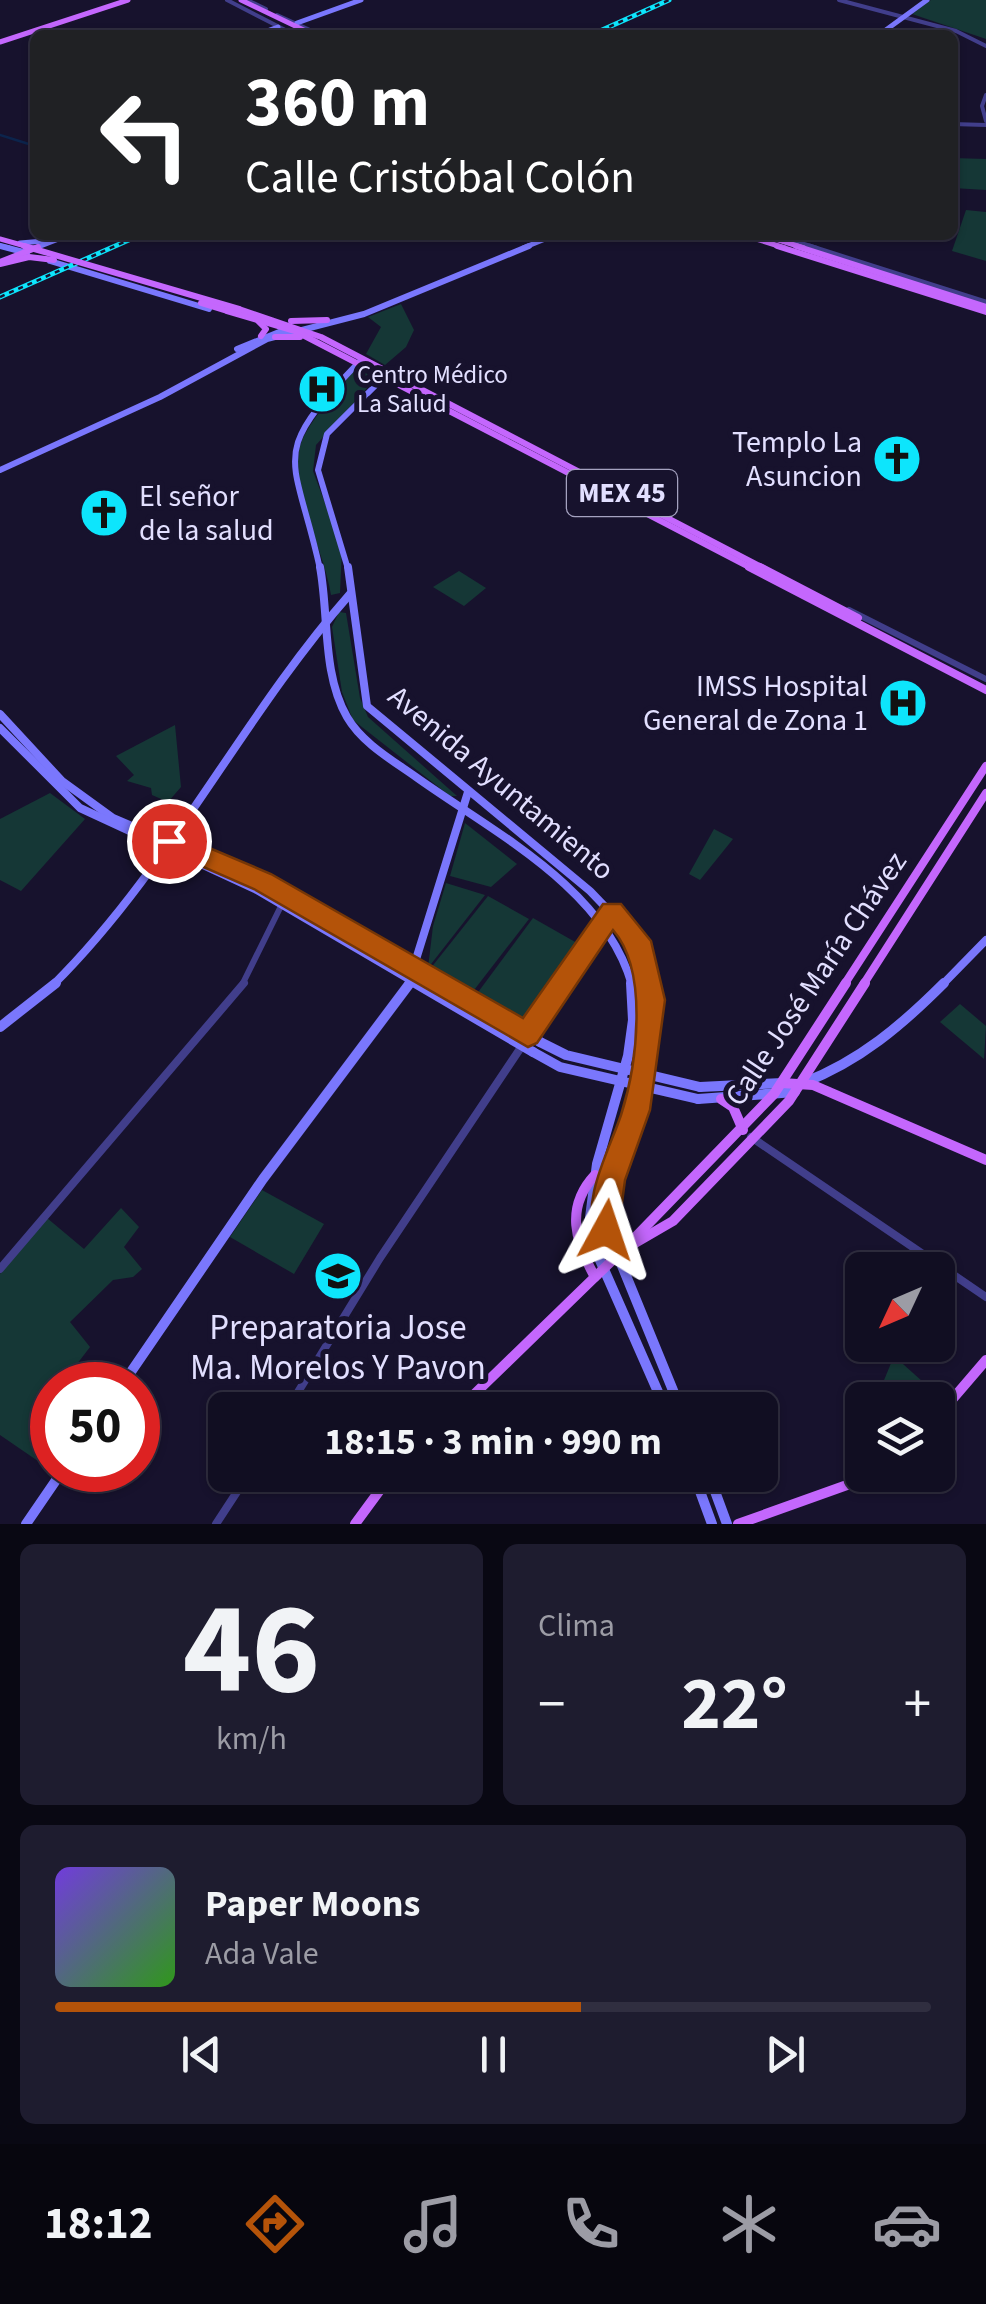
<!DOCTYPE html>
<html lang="es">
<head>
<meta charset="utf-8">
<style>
  :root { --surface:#110e22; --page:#1e1c2f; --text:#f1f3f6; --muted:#9c9ca5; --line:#302e40; --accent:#b45309 }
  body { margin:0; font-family:"Source Sans 3",sans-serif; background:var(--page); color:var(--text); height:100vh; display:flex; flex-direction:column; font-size:38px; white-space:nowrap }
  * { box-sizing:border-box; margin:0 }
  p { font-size:32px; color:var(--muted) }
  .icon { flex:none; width:55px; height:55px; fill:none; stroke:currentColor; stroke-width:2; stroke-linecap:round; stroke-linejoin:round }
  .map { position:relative; height:1524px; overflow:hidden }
  .details { display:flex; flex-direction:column; gap:20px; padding:20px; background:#090813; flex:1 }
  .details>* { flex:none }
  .guide { position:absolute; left:30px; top:30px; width:928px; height:210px; border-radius:15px; box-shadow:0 2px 8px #0004,0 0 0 2px var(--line); background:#202124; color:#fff; overflow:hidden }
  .needle { width:65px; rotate:226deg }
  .fabs { position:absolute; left:845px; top:1252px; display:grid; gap:20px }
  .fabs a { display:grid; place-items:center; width:110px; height:110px; border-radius:15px; background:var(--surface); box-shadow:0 2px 8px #0004,0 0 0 2px var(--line); font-size:50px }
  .speed { position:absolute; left:30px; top:1362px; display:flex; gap:20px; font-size:50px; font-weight:700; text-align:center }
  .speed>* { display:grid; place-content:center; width:130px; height:130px; border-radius:50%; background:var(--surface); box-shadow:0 2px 8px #0004,0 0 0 2px var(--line); line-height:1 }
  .speed .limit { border:15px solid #d22; background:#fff; color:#111 }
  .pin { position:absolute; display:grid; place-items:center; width:85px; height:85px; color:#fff; margin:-42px; border:5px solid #fff; border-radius:50%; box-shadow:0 2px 10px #0007 }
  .me { position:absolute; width:110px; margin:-55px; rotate:5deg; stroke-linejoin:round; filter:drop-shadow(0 0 8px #0008) }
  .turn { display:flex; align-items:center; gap:35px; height:210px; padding:0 50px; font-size:45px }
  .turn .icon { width:130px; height:130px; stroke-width:2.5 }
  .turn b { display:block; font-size:70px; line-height:85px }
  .big { font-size:75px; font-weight:700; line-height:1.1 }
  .details .widget { flex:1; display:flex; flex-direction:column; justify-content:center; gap:15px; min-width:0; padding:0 35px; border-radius:15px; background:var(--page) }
  .details .dial { align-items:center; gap:0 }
  .dial b { font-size:130px; line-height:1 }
  .song { display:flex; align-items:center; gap:30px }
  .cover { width:120px; height:120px; border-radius:15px; background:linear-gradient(135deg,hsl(260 70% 55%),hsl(110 70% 35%)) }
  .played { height:10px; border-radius:5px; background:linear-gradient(90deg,var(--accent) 60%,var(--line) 60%) }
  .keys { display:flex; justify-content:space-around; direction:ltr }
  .heat { display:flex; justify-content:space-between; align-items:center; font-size:55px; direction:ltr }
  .details .tiles { flex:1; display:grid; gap:20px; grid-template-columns:1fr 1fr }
  .widget:last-child { grid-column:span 2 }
  .trip { position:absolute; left:208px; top:1392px; width:570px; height:100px; border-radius:15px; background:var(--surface); box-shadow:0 2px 8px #0004,0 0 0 2px var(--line); font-weight:700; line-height:100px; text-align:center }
  .menu { display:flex; height:160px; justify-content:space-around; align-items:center; background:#07060e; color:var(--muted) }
  .menu .icon { width:70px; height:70px }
  .menu .active { color:var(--accent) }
  .menu b { font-size:45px; color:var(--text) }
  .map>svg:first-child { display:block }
  .green { fill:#153736 }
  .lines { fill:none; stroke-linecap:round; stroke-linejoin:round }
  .stream { stroke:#0c244c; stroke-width:2.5 }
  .tertiary-far3 { stroke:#413e8b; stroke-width:4 }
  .tertiary-far2 { stroke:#413e8b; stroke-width:5 }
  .tertiary-far1 { stroke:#413e8b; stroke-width:6 }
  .tertiary { stroke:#413e8b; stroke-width:8 }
  .secondary-far3 { stroke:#7a77fd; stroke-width:5 }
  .secondary-far2 { stroke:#7a77fd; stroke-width:6 }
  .secondary-far1 { stroke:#7a77fd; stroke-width:8 }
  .secondary { stroke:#7a77fd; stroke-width:10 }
  .primary-far3 { stroke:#c467fd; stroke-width:5 }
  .primary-far2 { stroke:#c467fd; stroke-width:6 }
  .primary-far1 { stroke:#c467fd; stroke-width:8 }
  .primary { stroke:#c467fd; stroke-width:10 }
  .rail-casing { stroke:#0de5fc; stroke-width:5 }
  .rail { stroke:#17122d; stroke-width:2.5; stroke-dasharray:5; stroke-linecap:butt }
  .secondary-bridge { stroke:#7a77fd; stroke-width:10 }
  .primary-bridge-far2 { stroke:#c467fd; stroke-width:5 }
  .primary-bridge-far1 { stroke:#c467fd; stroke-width:6 }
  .primary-bridge { stroke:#c467fd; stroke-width:10 }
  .route { fill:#b45309; stroke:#753606; stroke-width:2.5 }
  .labels { text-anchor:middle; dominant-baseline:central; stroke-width:10; stroke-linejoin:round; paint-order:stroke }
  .far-poi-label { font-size:25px; fill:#e2dfff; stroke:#17122d; text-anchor:start }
  .shield { fill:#17122d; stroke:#a5a2c0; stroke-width:2.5 }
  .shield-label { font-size:28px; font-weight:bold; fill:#e2dfff }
  .poi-label { font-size:30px; fill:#e2dfff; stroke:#17122d; text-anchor:end }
  .street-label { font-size:30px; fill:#e2dfff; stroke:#17122d }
  .near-poi-label { font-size:35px; fill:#e2dfff; stroke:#17122d }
</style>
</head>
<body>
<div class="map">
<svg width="986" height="1524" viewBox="0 0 986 1524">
  <rect width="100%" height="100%" fill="#17122d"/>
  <g class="green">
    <path d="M931,0H986V39L912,14Z"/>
    <path d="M952,158L986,159V190L953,188Z"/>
    <path d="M966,210L986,212V261L952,251Z"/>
    <path d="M401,304L414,330L406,347L385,365L366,354L381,327L368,317Z"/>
    <path d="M357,367L377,377L316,445L313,471L342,549L340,593L331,595C324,548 283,476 304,436C317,411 340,389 357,367Z"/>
    <path d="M459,571L486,588L464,606L433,587Z"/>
    <path d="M339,612L346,613L360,698L368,717L457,796H450L353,720L342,692L332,627Z"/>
    <path d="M175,725L181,787L168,802L152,795L151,788L127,781L134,775L116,756Z"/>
    <path d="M50,793L85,819L21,891L0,880V819Z"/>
    <path d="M465,823L517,864L491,887L450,876Z"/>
    <path d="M714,829L733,839L700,880L689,874Z"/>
    <path d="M446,883L485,895L428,968L433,926Z"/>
    <path d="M488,896L529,919L471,994L430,969Z"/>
    <path d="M533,918L577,943L522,1022L476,995Z"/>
    <path d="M960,1004L986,1026L984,1059L940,1022Z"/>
    <path d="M262,1190L324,1224L294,1274L230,1237Z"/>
    <path d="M121,1208L139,1227L124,1247L142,1269L133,1277L113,1280L70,1322L90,1347L61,1385H52V1396L41,1410L52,1419V1433L39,1453L52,1463L51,1470L0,1435V1274L47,1218L84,1249Z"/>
    <path d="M894,1356L942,1399L938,1403L894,1400L882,1385Z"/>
  </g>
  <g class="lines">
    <path class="stream" d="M0,135L35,146"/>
    <g class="tertiary-far3">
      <path d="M227,0L295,35"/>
      <path d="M247,0L266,9"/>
      <path d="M839,0L956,31L986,46"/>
      <path d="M277,15L321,35"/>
      <path d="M986,95L982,106L986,121"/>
      <path d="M952,124L986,125"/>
      <path d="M775,235L817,248"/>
    </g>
    <path class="tertiary-far2" d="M809,246L986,302"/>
    <g class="tertiary-far1">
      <path d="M849,610L986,679"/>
      <path d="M242,985L282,904"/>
      <path d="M562,985L611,912"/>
    </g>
    <g class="tertiary">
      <path d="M751,1137L986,1297"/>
      <path d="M0,1269L244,983"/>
      <path d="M287,1410L380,1258L564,983"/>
      <path d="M216,1524L248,1475"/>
    </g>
    <g class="secondary-far3">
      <path d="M297,23L361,0"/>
      <path d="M256,35L278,27"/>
      <path d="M879,35L927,0"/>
      <path d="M20,243L44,241"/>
      <path d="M0,246L9,248"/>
      <path d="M38,247L69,235"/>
      <path d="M523,248L555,235"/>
    </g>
    <g class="secondary-far2">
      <path d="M0,246L27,253"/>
      <path d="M50,261L209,309"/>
      <path d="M237,349L289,328"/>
      <path d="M0,470L160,397L267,339L364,314L529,246"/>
      <path d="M320,569C294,451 266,458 361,360"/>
      <path d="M348,569L318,470L327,434L386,375"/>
    </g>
    <g class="secondary-far1">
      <path d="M320,567C329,615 322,674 347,717C362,743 392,760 416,777C493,832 605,888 632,985"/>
      <path d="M348,567L367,706L590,891L638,941L648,985"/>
      <path d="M0,714L62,781L113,818L263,882L442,985"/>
      <path d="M0,728L80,808L255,889L419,985"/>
      <path d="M53,985C170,869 241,718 350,594"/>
      <path d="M408,985L468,792"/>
      <path d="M942,985L986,940"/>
    </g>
    <g class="secondary">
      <path d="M415,983L533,1052"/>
      <path d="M437,983L540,1042"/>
      <path d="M631,983L633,1020L628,1056L597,1164L588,1233L666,1410"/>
      <path d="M647,983L651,1000L636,1110L611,1180L607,1229L681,1410"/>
      <path d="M0,1027L56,983"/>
      <path d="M803,1083C860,1061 902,1025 944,983"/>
      <path d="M700,1087L782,1083"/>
      <path d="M698,1099L795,1092"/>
      <path d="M122,1385L263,1179L410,983"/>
      <path d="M694,1475L712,1524"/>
      <path d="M709,1475L727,1524"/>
      <path d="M26,1524L63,1470"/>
    </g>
    <g class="primary-far3">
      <path d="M241,0L314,35"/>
      <path d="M0,42L128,0"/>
      <path d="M743,235L785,248"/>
      <path d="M762,235L804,248"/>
      <path d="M34,248L38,247"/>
    </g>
    <g class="primary-far2">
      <path d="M777,246L986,312"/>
      <path d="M796,246L986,307"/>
      <path d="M0,262L38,247"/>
      <path d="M239,309L321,337L765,569"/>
      <path d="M227,311L295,331L753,569"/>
      <path d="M258,321L266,329L261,336"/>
      <path d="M291,321L327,320"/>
      <path d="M275,337H300"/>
    </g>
    <g class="primary-far1">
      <path d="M749,567L986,690"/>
      <path d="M760,567L858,618"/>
      <path d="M844,985L986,766"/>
      <path d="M863,985L986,793"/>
    </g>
    <g class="primary">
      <path d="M782,1083L813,1085L986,1160"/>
      <path d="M721,1099L733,1107L743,1130"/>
      <path d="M595,1175C565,1207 575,1242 595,1277"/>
      <path d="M630,1246L673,1221L789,1101L865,983"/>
      <path d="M621,1252L774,1094L846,983"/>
      <path d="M458,1410L597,1275"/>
      <path d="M938,1416L986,1360"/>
      <path d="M355,1524L391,1475"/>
      <path d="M738,1524L875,1475"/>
    </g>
    <g class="rail-casing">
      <g id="rail">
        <path d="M591,35L669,0"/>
        <path d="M0,297L140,235"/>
      </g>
    </g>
    <use href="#rail" class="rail"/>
    <g class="secondary-bridge">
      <path d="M540,1042L566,1055L700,1087"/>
      <path d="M533,1052L560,1067L698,1099"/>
    </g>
    <path class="primary-bridge-far2" d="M0,239L32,248"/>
    <g class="primary-bridge-far1">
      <path d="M24,246L239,309"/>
      <path d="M0,264L29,257L54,260"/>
      <path d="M201,303L227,311"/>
    </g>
    <path class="primary-bridge" d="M597,1275L621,1252"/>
  </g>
  <path class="route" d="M169,831L271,874L523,1018L603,904H621L651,941L665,1000L650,1110L625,1180L617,1240L606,1244L596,1240C580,1201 609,1151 621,1115C637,1065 649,971 613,930L537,1043L528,1047L254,889L160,848L157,841Z"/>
  <defs>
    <g id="hospital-disc" transform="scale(2.5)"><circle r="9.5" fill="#0de5fc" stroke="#17122d"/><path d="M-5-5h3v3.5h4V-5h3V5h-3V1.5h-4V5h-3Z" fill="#111"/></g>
    <g id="church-disc" transform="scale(2.5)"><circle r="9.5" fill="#0de5fc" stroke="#17122d"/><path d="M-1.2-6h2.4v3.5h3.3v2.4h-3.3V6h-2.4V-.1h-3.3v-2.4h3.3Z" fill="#111"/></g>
    <g id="university-disc" transform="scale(2.5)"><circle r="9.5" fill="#0de5fc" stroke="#17122d"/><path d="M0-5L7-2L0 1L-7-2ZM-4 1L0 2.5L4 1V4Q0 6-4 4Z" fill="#111"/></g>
  </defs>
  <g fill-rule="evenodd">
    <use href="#hospital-disc" x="322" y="389"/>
    <use href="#church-disc" x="897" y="459"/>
    <use href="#church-disc" x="104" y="513"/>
    <use href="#hospital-disc" x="903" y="703"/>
    <use href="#university-disc" x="338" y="1276"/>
  </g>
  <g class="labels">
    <g class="far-poi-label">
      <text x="357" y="375">Centro Médico<tspan x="357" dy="29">La Salud</tspan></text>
    </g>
    <rect class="shield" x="567" y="470" width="110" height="46" rx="8"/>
    <g class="shield-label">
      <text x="622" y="493">MEX 45</text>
    </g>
    <g class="poi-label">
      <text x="862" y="442">Templo La<tspan x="862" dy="34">Asuncion</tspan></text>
      <text x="139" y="496" text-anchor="start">El señor<tspan x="139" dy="34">de la salud</tspan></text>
      <text x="868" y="686">IMSS Hospital<tspan x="868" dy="34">General de Zona 1</tspan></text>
    </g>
    <g class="street-label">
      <text transform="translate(501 783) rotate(40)">Avenida Ayuntamiento</text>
      <text transform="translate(816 979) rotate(-56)">Calle José María Chávez</text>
    </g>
    <g class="near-poi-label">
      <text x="338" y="1328">Preparatoria Jose<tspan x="338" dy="40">Ma. Morelos Y Pavon</tspan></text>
    </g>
  </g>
</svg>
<div class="fabs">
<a><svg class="needle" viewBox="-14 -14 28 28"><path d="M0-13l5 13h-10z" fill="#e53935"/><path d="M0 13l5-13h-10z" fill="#9c9ca5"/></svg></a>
<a><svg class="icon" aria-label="layers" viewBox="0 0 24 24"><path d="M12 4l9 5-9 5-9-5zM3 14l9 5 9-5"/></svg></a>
</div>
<div class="speed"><div class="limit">50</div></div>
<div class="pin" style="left:169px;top:841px;background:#d93025"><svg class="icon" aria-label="arrive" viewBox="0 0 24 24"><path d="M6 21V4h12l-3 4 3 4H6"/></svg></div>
<svg class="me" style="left:606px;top:1230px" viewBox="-20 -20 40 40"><path d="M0-17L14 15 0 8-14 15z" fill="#b45309" stroke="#fff" stroke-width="4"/></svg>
<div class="trip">18:15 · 3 min · 990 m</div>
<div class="guide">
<div class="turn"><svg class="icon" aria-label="left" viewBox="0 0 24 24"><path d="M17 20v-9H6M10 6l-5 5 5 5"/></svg><div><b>360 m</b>Calle Cristóbal Colón</div></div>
</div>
</div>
<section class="details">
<div class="tiles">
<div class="widget dial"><b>46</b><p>km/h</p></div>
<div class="widget"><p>Clima</p>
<div class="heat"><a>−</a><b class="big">22°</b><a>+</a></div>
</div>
<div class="widget">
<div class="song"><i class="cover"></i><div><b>Paper Moons</b><p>Ada Vale</p></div></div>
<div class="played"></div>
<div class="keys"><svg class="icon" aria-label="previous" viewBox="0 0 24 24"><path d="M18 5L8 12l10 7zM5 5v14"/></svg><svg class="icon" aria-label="pause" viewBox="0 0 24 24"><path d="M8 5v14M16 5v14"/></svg><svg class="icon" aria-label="next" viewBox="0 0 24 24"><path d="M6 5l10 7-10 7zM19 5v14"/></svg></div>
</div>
</div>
</section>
<nav class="menu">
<b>18:12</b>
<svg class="icon active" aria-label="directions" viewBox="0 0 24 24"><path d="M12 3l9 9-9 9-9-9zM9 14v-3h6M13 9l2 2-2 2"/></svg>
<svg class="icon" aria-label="music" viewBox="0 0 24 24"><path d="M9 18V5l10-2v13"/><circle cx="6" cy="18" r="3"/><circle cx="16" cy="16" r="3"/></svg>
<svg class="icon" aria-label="phone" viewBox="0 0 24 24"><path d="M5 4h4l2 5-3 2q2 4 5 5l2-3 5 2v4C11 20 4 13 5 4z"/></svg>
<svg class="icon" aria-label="climate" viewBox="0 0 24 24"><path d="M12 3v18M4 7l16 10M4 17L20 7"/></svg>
<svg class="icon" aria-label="car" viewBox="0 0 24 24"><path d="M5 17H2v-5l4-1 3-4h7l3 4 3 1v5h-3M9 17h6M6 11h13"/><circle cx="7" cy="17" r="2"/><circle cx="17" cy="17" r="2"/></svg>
</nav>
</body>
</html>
